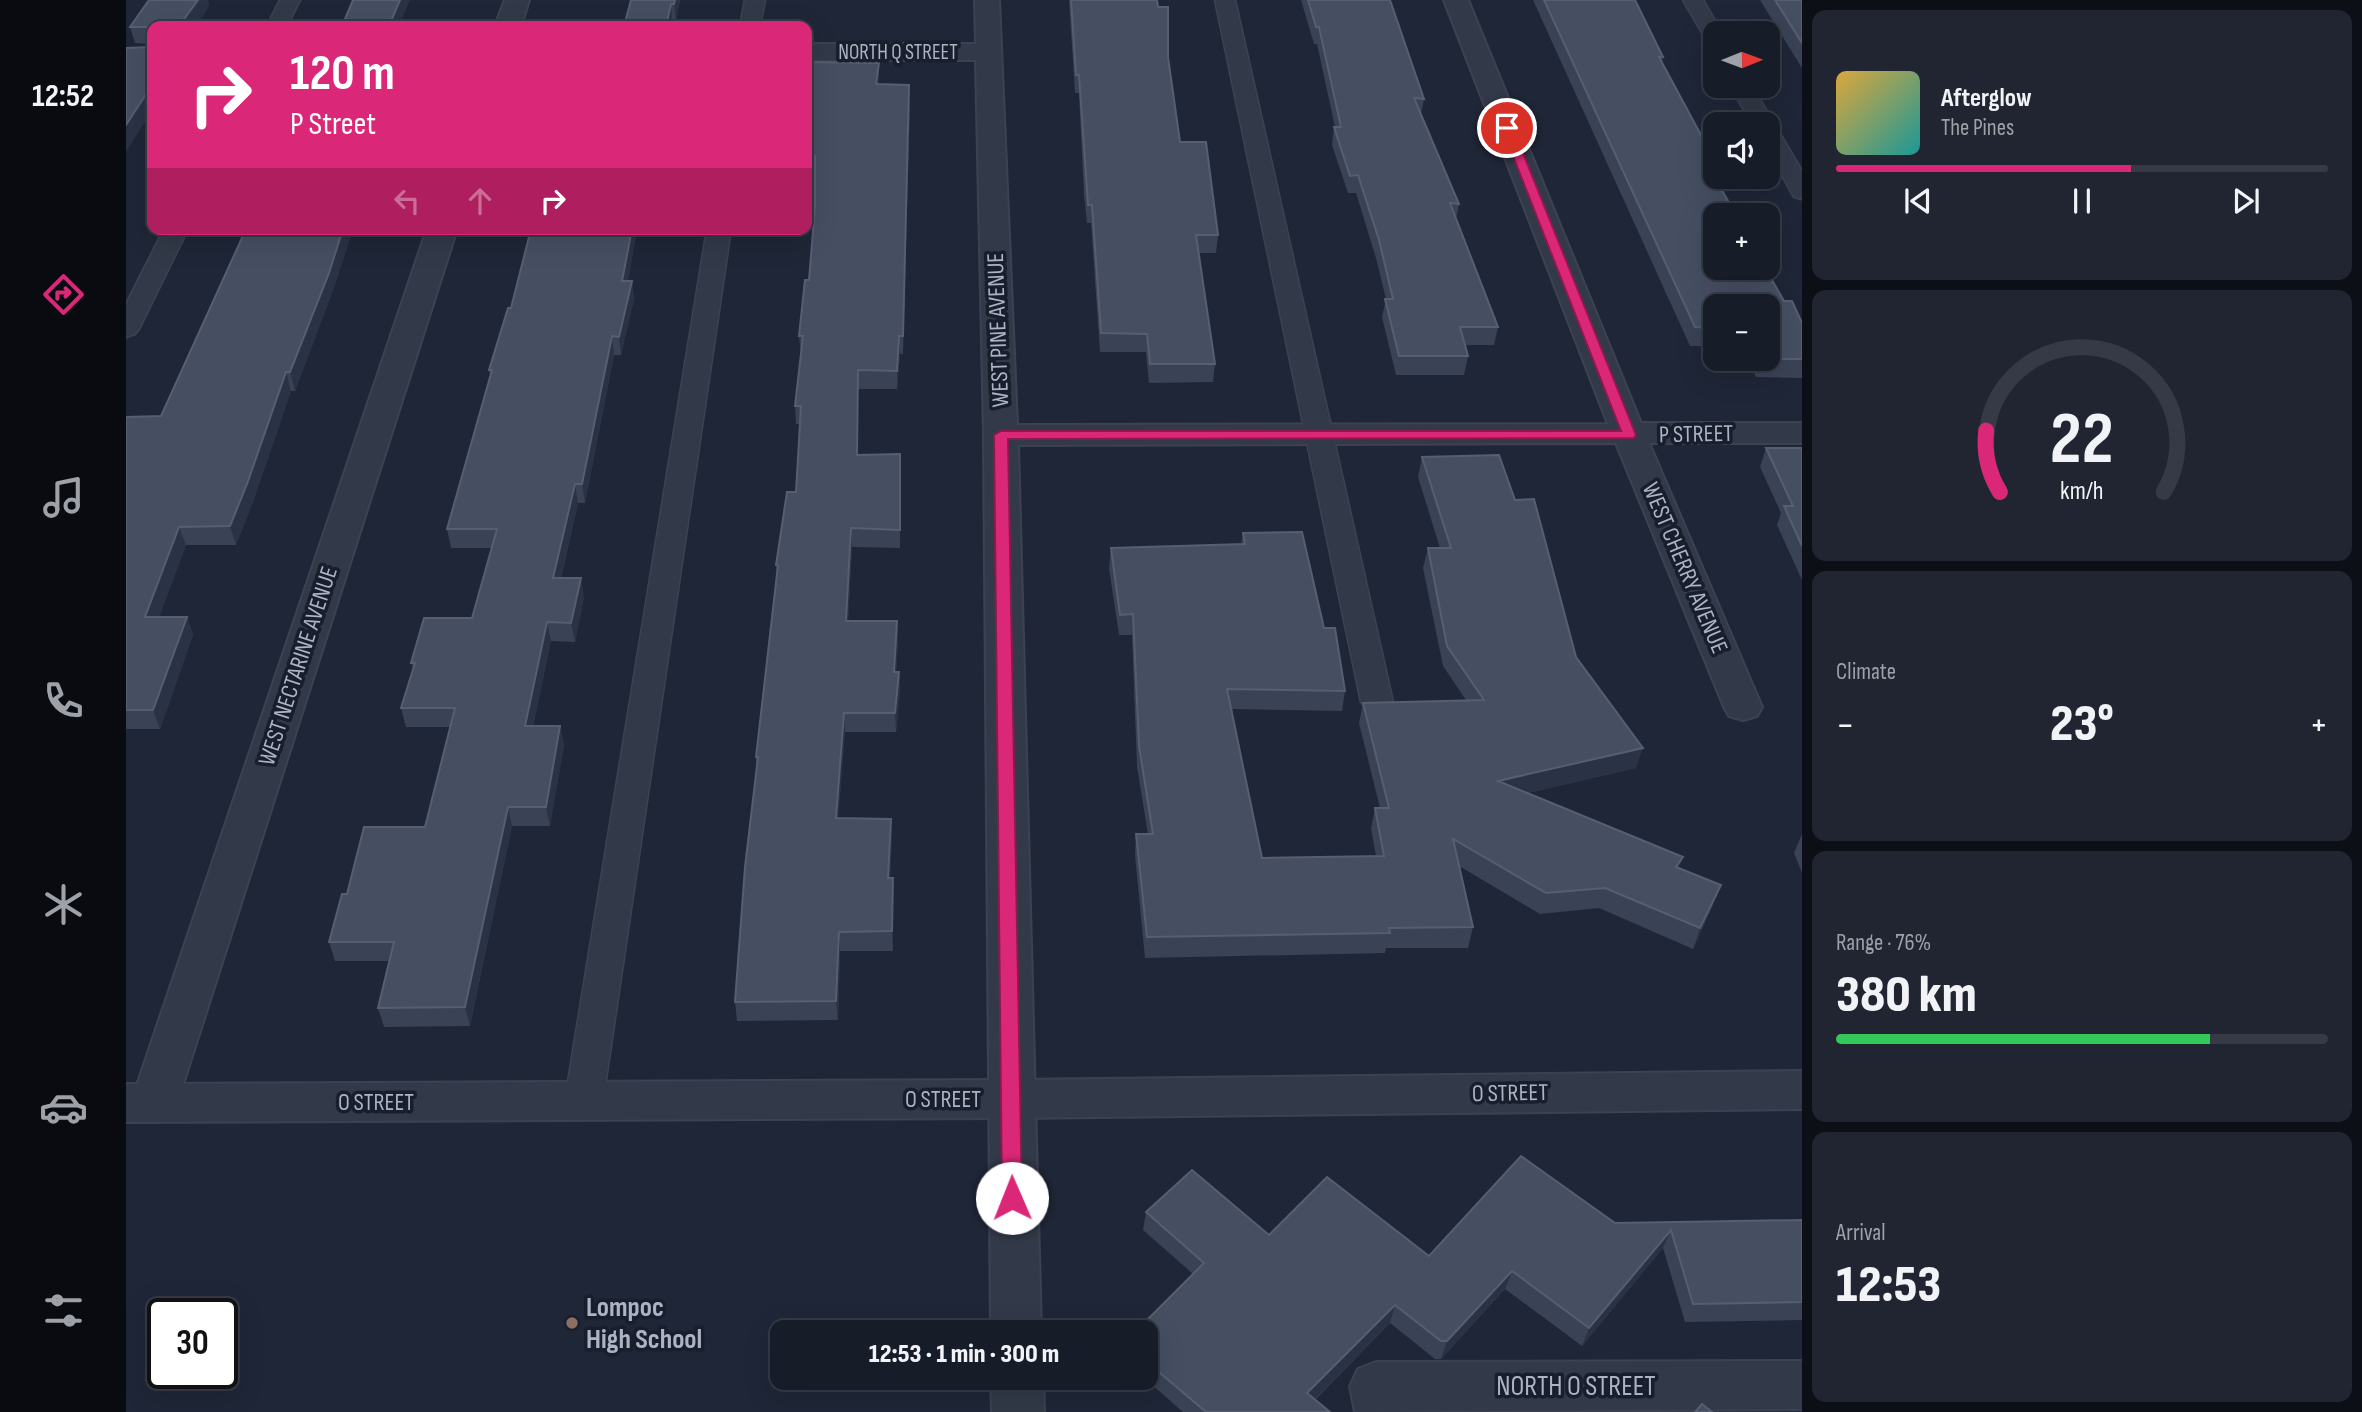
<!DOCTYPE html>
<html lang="en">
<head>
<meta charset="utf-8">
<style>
  :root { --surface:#171c29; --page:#202531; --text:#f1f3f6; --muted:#9ea1a8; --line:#363a46; --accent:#db2777 }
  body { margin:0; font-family:"Sofia Sans Condensed",sans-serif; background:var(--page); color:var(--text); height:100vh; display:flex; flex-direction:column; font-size:26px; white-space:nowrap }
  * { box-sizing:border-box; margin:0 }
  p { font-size:23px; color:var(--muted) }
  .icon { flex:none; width:38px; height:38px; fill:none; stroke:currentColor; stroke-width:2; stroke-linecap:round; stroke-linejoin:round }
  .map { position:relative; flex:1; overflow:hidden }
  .sheet { display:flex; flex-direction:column; gap:10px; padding:10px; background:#0d0f17; width:560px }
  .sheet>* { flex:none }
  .top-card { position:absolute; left:21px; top:21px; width:665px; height:214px; border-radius:14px; box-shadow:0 7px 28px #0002,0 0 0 2px var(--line); background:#db2777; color:#fff; overflow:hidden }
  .needle { width:46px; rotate:89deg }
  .fabs { position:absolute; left:1577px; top:21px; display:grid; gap:14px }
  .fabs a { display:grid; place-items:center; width:77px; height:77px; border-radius:14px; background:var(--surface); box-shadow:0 7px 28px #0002,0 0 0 2px var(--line); font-size:35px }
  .speed { position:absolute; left:21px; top:1298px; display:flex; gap:14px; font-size:35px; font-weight:700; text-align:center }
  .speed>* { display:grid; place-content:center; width:91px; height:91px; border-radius:50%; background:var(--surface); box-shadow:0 7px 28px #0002,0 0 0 2px var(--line); line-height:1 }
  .speed .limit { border:4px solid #111; border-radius:10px; background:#fff; color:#111 }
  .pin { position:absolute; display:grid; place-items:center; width:60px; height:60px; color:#fff; margin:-30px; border:4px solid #fff; border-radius:50%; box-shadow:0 2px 7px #0007 }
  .me { position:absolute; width:77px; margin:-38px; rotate:359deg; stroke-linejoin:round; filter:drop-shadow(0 0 5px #0008) }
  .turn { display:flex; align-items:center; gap:24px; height:147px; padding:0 28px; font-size:32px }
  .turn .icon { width:91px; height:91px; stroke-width:2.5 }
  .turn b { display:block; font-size:49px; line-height:60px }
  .lanes { display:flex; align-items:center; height:66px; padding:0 28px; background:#0003; justify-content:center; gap:35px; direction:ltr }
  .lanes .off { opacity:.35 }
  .big { font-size:52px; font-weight:800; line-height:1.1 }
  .sheet .card { flex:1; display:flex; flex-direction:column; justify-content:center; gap:10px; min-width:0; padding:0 24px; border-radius:14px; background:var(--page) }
  .sheet .dial { align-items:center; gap:0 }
  .dial svg { height:182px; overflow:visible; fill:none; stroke:var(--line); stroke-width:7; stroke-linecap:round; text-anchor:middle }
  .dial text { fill:var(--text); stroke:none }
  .song { display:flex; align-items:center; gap:21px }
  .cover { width:84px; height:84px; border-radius:10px; background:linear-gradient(135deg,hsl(40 70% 55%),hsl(180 70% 35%)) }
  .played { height:7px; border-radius:4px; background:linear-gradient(90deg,var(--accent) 60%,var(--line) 60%) }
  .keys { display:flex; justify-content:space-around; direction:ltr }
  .heat { display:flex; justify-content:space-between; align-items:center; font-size:38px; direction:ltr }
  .charge { height:10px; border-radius:5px; background:linear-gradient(90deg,#34c759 76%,var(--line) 0) }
  .trip { position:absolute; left:644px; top:1320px; width:388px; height:70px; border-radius:14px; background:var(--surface); box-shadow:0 7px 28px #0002,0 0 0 2px var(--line); font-weight:800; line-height:70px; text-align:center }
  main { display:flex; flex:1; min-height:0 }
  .tabs { display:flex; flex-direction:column; width:126px; justify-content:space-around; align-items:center; background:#090b10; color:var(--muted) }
  .tabs .icon { width:49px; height:49px }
  .tabs .active { color:var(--accent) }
  .tabs b { font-size:32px; color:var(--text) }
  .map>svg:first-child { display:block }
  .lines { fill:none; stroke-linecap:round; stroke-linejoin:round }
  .service-casing { stroke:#3c4251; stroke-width:3 }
  .minor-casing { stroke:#3c4251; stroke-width:4 }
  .tertiary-casing { stroke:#3c4251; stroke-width:4 }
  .service { fill:#323948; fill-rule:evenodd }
  .minor { fill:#323948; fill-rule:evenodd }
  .tertiary { fill:#323948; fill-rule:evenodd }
  .wall { fill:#3a4256 }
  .shaded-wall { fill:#2a3245 }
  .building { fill:#464f62; stroke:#565e72; stroke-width:2 }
  .route { fill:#db2777; stroke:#8e194d; stroke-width:2 }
  .education-dot { fill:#8d6e63; stroke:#181e2c; stroke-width:2.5 }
  .labels { text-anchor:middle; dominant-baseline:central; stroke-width:7; stroke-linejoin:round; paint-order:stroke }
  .far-street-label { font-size:21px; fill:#acb3c5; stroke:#181e2c }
  .street-label { font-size:24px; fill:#acb3c5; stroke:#181e2c }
  .near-poi-label { font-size:28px; font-weight:bold; fill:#acb3c5; stroke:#181e2c; text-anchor:start }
  .near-street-label { font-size:28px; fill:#acb3c5; stroke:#181e2c }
</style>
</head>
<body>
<main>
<nav class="tabs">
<b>12:52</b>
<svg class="icon active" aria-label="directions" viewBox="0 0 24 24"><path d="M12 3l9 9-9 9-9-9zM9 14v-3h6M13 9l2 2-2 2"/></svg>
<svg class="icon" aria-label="music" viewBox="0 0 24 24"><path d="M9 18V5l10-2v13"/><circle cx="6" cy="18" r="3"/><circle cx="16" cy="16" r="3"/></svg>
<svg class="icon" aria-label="phone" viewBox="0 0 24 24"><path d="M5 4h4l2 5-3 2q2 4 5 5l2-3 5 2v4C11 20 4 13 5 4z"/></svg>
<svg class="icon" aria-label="climate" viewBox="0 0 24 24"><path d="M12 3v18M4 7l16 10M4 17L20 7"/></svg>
<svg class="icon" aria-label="car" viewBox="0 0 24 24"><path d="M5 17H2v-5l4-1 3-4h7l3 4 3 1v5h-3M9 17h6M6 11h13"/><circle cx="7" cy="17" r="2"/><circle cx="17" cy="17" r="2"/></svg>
<svg class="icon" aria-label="filters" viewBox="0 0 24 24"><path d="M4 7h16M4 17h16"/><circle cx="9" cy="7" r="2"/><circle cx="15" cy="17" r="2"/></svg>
</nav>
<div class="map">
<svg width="1676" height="1412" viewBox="0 0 1676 1412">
  <rect width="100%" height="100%" fill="#1f2637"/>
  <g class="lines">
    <g class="service-casing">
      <g id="service">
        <path d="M154,0H174L161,26H141Z"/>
        <path d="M619,0H639L634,26H614Z"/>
        <path d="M1089,0H1109L1267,702L1262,710L1251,713L1240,710L1235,702Z"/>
        <path d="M1557,0H1577L1596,33H1589V45L1582,43Z"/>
        <path d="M1604,86H1626L1676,171V199L1668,197L1642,150V124H1626Z"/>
        <path d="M38,229H62L13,329L9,334L0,337V304Z"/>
        <path d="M581,229H605L477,1100L471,1111L458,1116L445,1111L439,1100Z"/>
      </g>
    </g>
    <g class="minor-casing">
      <g id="minor">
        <path d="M379,0H403L395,26H369Z"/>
        <path d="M849,0H873L891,425L1482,424L1318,0H1342L1515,423H1676V443H1523L1636,707L1631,716L1617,720L1603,716L1598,707L1490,443L892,445L915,1332H865L858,435L850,60H681V44H850Z"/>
        <path d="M301,229H331L51,1103L44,1117L28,1122L12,1117L5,1103Z"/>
        <path d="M1676,1361V1409L1229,1412L1224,1386L1232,1369L1250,1362Z"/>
        <path d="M865,1377H917L918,1412H866Z"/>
      </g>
    </g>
    <g class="tertiary-casing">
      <path id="tertiary" d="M1676,1071V1109L884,1118L0,1122V1084L884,1080Z"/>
    </g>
    <use href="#service" class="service"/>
    <use href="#minor" class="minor"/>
    <use href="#tertiary" class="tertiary"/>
  </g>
  <g class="wall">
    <path d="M23,0H82L83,6L70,26H26V110L0,151V48L23,47V44L9,43L4,27Z"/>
    <path d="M505,0H554L550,20H546L545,26H498Z"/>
    <path d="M943,0H1031L1042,57L1054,142L1092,235L1090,253H1073L1089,364L1087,382L1023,383L1020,352H974L965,223H961L958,195L953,93H949Z"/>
    <path d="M1175,0H1264L1298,99L1295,114L1333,204L1330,219L1372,327L1368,345H1339L1342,356L1338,375H1270L1256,317L1260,299L1250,258L1230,193H1222L1206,145L1208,127H1209L1191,44H1188Z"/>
    <path d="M1407,0H1509L1537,57L1536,63L1589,161V177H1596L1594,186L1658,301L1676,323V378L1630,377L1622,359H1642V306H1589V346H1564Z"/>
    <path d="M1634,0H1676V68Z"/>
    <path d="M681,62L753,80V84L784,102L777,354H774L771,389H732V455L774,454V548L726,547L722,621H771L772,640L770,672H773L774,691L770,732H719L712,818L765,819L766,838L764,878L767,897V951H714L712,1020L611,1021L609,1002L631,768L630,757L651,576L650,565L670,492L674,424H670L669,406L675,354L673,336L683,280L689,207V174H681Z"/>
    <path d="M120,229H227L207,290L169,391H165L127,502L110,545H60L33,617H61L67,635L34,729H0V417L35,416Z"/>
    <path d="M405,229H511L502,281H506L508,299L495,355H488L459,503H452L435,578L458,597L449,642L425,641L407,726H434L438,745L424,826H386L344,1026L258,1027L252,1008L263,961H209L203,942L221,894L299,827L324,727H280L275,708L287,668L285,663L346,618L366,548H325L321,529L364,376L363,370L385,308Z"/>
    <path d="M1640,448H1676V580L1651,525L1655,513L1634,467Z"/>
    <path d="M1296,457L1450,657L1510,768L1402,793L1553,868L1587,905L1567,949L1473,908L1414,914L1333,866L1347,927L1342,948H1260L1259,953L1019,958L1009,855L1010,834H1022L1011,767L1006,635H993L983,568L985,548L1115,544L1117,533L1198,628L1219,691L1216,711L1106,709L1136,858L1250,856L1245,829L1249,808H1254L1233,723L1237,703L1340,700L1317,666L1297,568L1302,548H1314L1292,477Z"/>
    <path d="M1676,834V873L1668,853Z"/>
    <path d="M1020,1212L1143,1235L1303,1256L1489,1223L1676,1220V1320L1559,1322L1537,1248L1456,1346L1379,1289L1315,1359H1309L1264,1323L1189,1400L1204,1412H1057L1017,1377H1020V1332L1067,1274L1017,1230Z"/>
  </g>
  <g class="shaded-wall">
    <path d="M72,0H82L83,6L70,26H53Z"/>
    <path d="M274,0H284L273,26H263Z"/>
    <path d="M549,0H554L550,20L548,4Z"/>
    <path d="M545,4L546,20L545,26H540Z"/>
    <path d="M753,63V80L751,101L750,84Z"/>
    <path d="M26,85V110L0,151V125Z"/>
    <path d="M783,85L784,102L777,354V336Z"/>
    <path d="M217,229H227L207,290L169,391L164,372Z"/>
    <path d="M506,229H511L499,299L496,281Z"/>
    <path d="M506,281L508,299L495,355L493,337Z"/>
    <path d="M486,336L488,355L459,503L456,484Z"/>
    <path d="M773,336L774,354L771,389V371Z"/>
    <path d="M160,372L165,391L127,502L110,545L104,526Z"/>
    <path d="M449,484L452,503L430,597L427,578Z"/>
    <path d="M53,527L60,545L26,636L19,617Z"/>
    <path d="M725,528L726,547L721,640L720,621Z"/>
    <path d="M455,578L458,597L449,642L445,623Z"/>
    <path d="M61,617L67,635L34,729L27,710Z"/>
    <path d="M771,621L772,640L769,691L768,672Z"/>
    <path d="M421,622L425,641L403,745L399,726Z"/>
    <path d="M773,672L774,691L770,732L769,713Z"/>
    <path d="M718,713L719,732L711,837L710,818Z"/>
    <path d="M434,726L438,745L424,826L420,807Z"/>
    <path d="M1517,748L1510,768L1367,801L1372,781Z"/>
    <path d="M382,807L386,826L344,1026L339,1007Z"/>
    <path d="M765,819L766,838L763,897L762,878Z"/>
    <path d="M1557,857L1550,878V867Z"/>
    <path d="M767,878V951L766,931Z"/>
    <path d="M1595,885L1587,905L1567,949L1574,928Z"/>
    <path d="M713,932L714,951L712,1020L710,1001Z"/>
    <path d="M1545,1230L1537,1248L1456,1346L1463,1328Z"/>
    <path d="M1386,1271L1379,1289L1315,1359L1321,1341Z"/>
    <path d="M1269,1305L1264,1323L1177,1411L1181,1393Z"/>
  </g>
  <g class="building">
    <path d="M23,0H72L53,26H26V85L0,125V48L23,47V27H4Z"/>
    <path d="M227,0H274L263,26H216Z"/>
    <path d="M505,0H549L548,4H545L540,26H498Z"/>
    <path d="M945,0H1031L1032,7H1042V57L1054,142H1080L1092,235H1070L1089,364H1024L1021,334L975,333L966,205H962L953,75H950Z"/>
    <path d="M1182,0H1264L1298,99L1288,98L1333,204L1324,203L1372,327H1334L1342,356H1273L1259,299H1267L1253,240L1232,175L1224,176L1208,127H1215L1193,27H1190Z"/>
    <path d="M1418,0H1509L1537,57H1533L1589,161V176H1588L1610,215H1589V268H1639L1658,301H1666L1676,323V359H1642V306H1589V328L1569,327Z"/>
    <path d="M1649,0H1676V43Z"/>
    <path d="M681,62L753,63L750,84L783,85L777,336H773L771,371L732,370L731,455L774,454V530L725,528L720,621H771L768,672H773L769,713H718L710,818L765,819L762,878H767L766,931L713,932L710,1001L609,1002L619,867L632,757H630L652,565H650L661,492H670L675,406H669L677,336H673L679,280H683L689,207V156H681Z"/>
    <path d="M120,229H217L203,273L164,372H160L121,484L104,526L53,527L19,617H61L27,710H0V417L35,416Z"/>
    <path d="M405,229H506L496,281H506L493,337L486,336L456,484H449L427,578H455L445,623L421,622L399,726H434L420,807H382L339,1007L252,1008L268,942H203L216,894H221L238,827H299L329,708H275L289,663H285L298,618H346L371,529H321L366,370H363L382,308H385Z"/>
    <path d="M1640,448H1676V546L1658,506H1667Z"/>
    <path d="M1373,455L1389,500L1408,499L1450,657L1517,748L1372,781L1557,857L1550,867L1595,885L1574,928L1479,888L1420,893L1327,839L1347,927L1263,928L1264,933L1021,937L1010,834H1027L1013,746L1007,614L994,615L985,548L1119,544L1117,533L1176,532L1198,628H1209L1219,691L1101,689L1136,858L1258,856L1249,808H1263L1237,703L1358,700L1321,646L1302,548H1325L1296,457Z"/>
    <path d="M1395,1156L1489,1223L1676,1220V1302L1567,1304L1545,1230L1463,1328L1386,1271L1321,1341H1315L1269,1305L1181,1393L1204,1412H1080L1020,1361V1332H1009L1078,1263L1020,1212L1066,1170L1143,1235L1201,1177L1303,1256Z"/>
    <path d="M1576,1404L1586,1412H1569Z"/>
  </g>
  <path class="route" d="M1381,125L1387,128L1510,435L1508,438L882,439L896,1198L893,1204L886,1206L879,1204L876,1198L868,435L875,431H1495L1376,128Z"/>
  <circle class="education-dot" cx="446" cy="1323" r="7"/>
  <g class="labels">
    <g class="far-street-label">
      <text x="772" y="52">NORTH Q STREET</text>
    </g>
    <g class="street-label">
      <text transform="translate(872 330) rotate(-92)">WEST PINE AVENUE</text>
      <text transform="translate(1570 434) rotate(-1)">P STREET</text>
      <text transform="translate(1559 568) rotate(67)">WEST CHERRY AVENUE</text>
      <text transform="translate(172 666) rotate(-72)">WEST NECTARINE AVENUE</text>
      <text transform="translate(1384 1093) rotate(-1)">O STREET</text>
      <text x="817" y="1099">O STREET</text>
      <text x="250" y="1102">O STREET</text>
    </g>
    <g class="near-poi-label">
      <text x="460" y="1307">Lompoc<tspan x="460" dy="32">High School</tspan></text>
    </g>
    <g class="near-street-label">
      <text x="1450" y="1386">NORTH O STREET</text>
    </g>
  </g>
</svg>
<div class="fabs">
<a><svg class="needle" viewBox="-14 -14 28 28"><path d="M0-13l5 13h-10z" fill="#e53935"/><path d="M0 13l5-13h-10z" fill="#9ea1a8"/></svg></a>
<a><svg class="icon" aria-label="sound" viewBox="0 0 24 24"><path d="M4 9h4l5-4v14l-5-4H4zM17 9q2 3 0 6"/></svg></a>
<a>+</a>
<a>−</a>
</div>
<div class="speed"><div class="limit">30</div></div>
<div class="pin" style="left:1381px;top:128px;background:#d93025"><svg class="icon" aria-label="arrive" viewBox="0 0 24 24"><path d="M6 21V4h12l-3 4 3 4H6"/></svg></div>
<svg class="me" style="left:886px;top:1198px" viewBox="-20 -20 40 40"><circle r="19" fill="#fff"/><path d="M0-13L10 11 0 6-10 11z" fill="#db2777"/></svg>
<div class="trip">12:53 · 1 min · 300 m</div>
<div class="top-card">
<div class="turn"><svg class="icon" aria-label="right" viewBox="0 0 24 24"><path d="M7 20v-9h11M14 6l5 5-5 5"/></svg><div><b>120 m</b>P Street</div></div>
<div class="lanes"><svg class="icon off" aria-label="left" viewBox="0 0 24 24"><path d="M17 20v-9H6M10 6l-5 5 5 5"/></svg><svg class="icon off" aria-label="ahead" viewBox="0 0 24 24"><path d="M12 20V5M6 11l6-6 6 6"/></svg><svg class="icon" aria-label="right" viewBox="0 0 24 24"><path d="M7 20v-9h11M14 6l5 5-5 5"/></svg></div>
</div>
</div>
<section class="sheet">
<div class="card">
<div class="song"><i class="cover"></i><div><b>Afterglow</b><p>The Pines</p></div></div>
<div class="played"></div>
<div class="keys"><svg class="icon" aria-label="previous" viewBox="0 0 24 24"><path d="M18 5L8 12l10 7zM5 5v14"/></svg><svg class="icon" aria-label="pause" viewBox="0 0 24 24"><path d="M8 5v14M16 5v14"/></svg><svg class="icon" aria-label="next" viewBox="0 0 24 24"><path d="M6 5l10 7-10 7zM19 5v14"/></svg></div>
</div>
<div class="card dial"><svg viewBox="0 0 100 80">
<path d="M14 69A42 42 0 1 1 86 69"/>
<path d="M14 69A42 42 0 0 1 8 42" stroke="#db2777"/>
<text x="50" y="56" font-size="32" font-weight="700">22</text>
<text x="50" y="72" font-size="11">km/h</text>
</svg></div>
<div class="card"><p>Climate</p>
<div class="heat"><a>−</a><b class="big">23°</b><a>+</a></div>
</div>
<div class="card"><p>Range · 76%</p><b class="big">380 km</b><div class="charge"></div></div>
<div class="card"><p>Arrival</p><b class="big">12:53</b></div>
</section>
</main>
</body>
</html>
